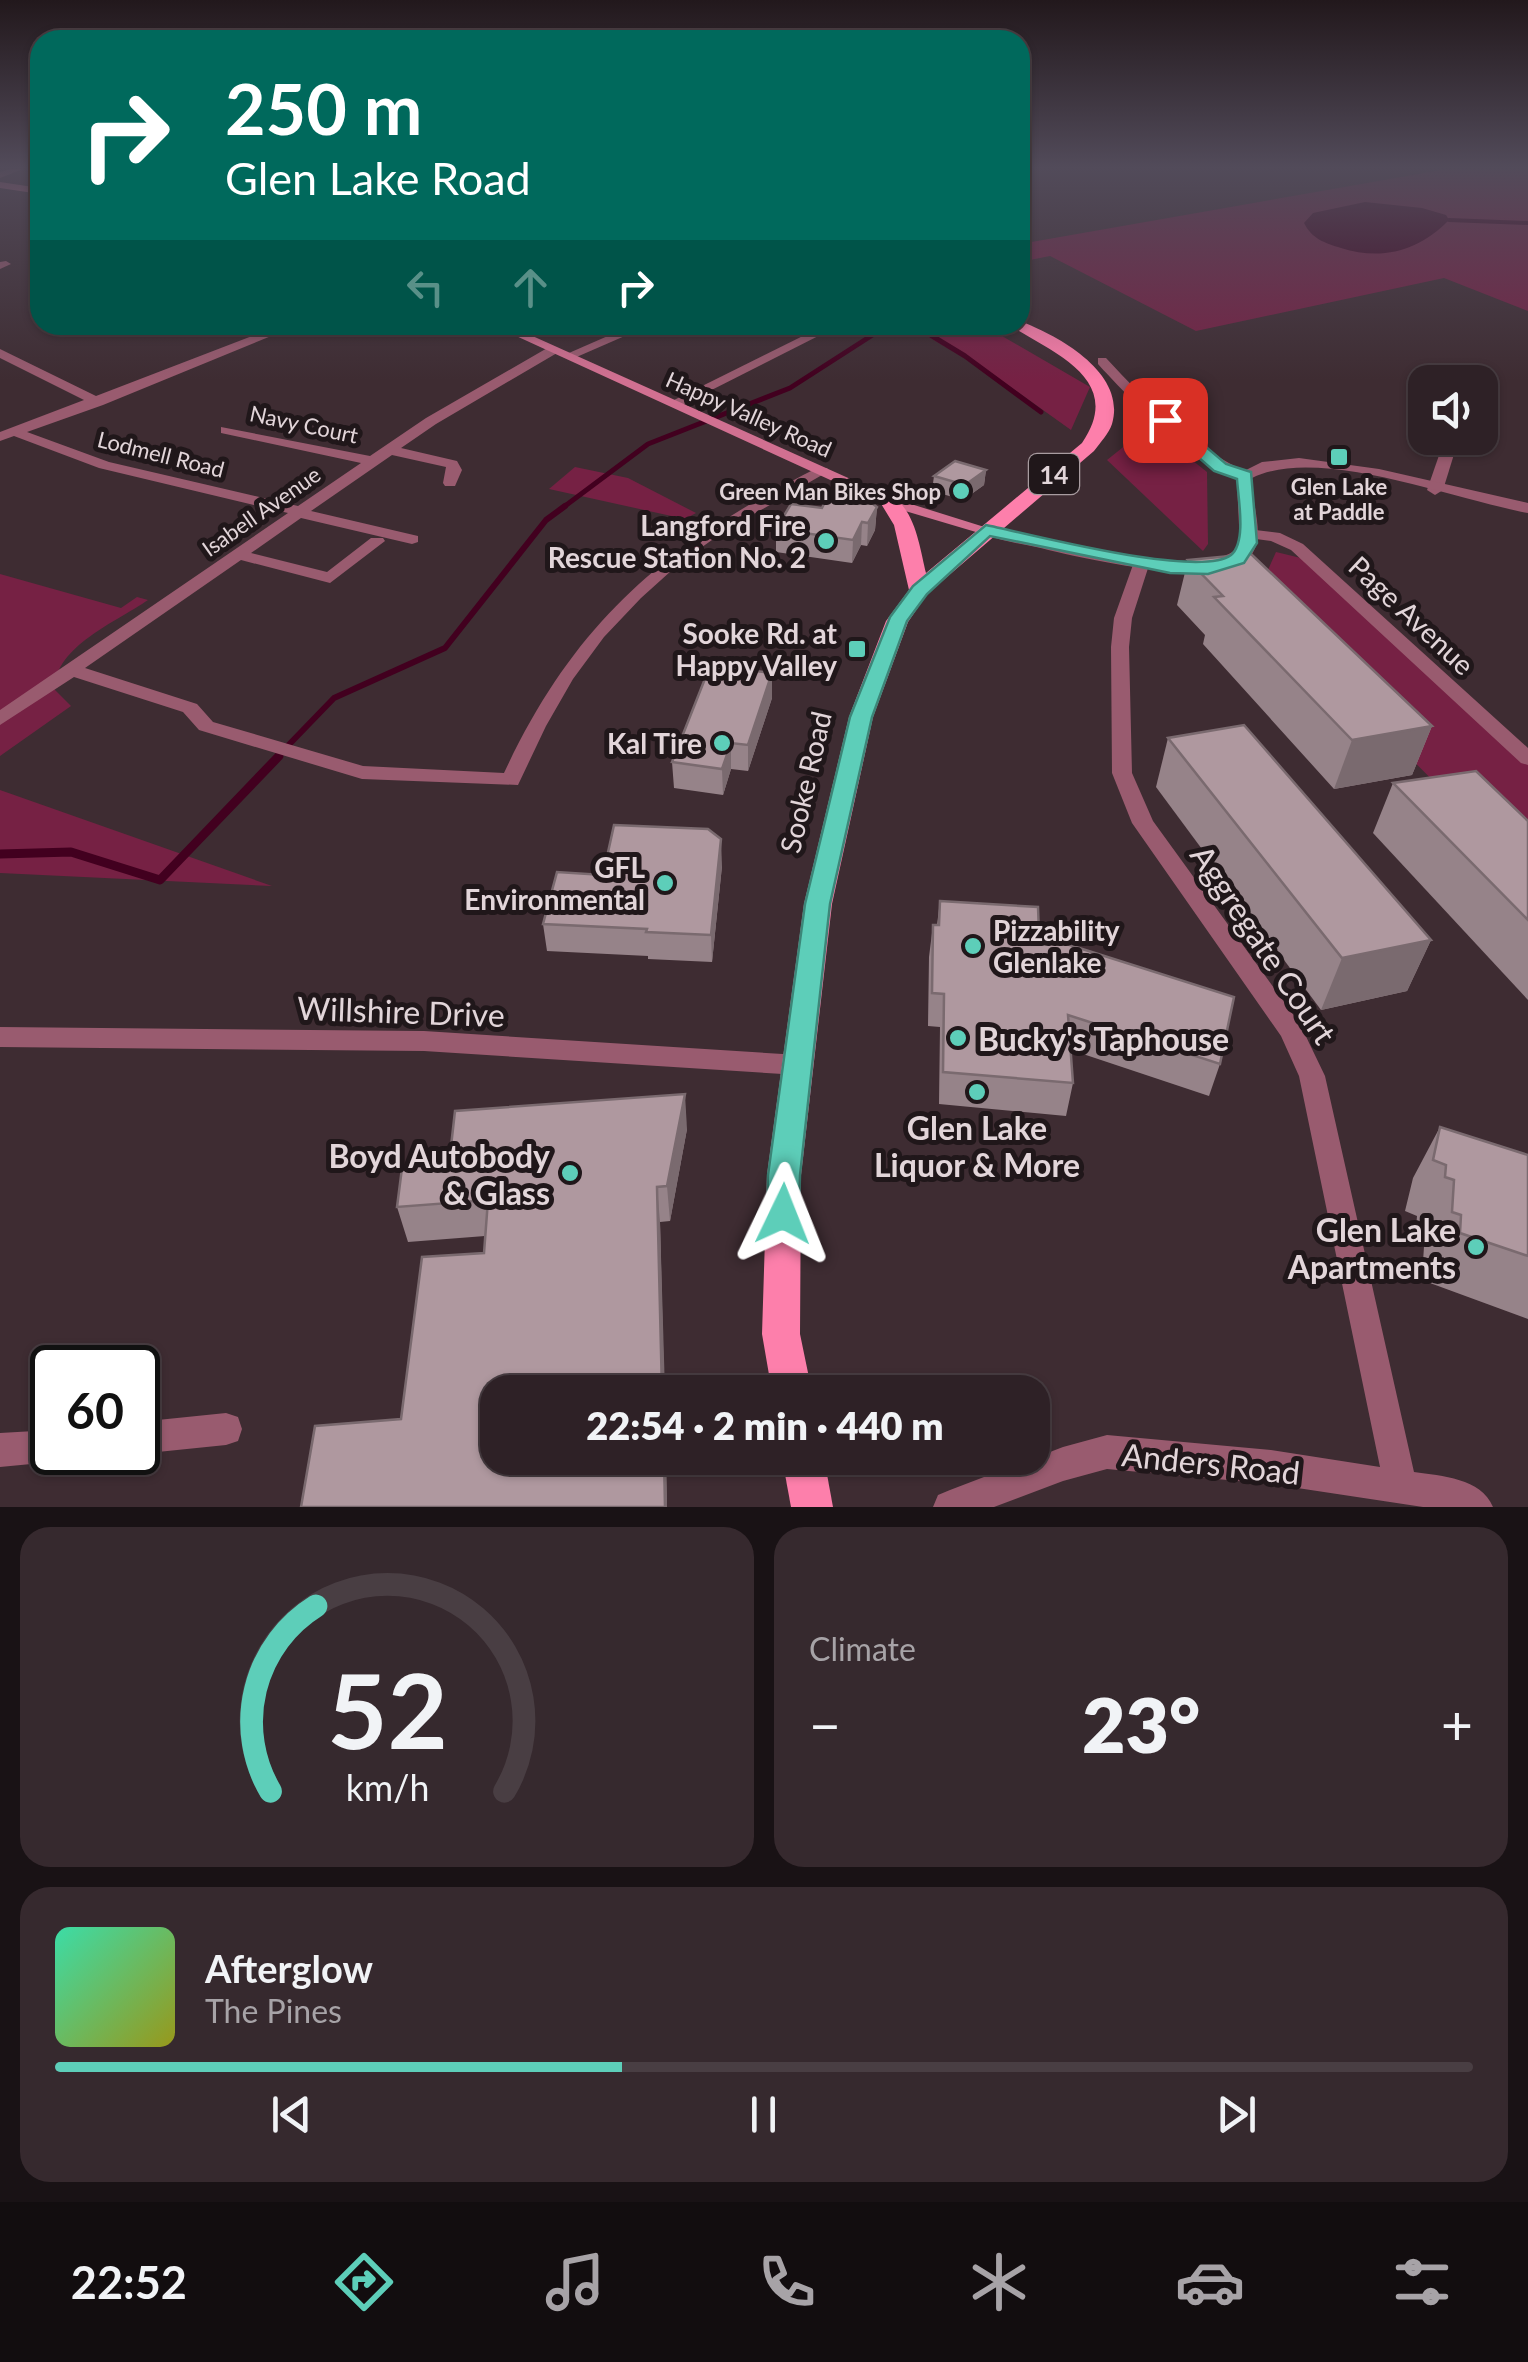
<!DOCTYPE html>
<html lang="en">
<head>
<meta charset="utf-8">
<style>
  :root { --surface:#2e2126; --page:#36292e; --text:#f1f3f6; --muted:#a7a3a7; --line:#493e43; --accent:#5dceb9 }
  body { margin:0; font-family:Lato,sans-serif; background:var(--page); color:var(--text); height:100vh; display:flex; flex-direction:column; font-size:38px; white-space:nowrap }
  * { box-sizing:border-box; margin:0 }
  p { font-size:32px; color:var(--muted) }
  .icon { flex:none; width:55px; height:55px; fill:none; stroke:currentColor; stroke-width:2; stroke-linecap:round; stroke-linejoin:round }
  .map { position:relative; height:1507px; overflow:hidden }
  .sheet { display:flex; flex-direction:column; gap:20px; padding:20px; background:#191215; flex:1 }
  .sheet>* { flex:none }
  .top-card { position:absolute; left:30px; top:30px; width:1000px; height:305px; border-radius:30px; box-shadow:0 2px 8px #0004,0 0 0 2px var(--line); background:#00695c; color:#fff; overflow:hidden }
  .controls { position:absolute; left:1408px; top:365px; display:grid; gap:20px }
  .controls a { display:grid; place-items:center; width:90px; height:90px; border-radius:20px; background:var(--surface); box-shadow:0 2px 8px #0004,0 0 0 2px var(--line); font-size:50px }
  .speed { position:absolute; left:30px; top:1345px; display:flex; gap:20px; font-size:50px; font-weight:700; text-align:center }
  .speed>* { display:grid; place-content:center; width:130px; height:130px; border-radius:50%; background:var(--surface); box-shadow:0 2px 8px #0004,0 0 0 2px var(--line); line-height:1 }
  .speed .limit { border:5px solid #111; border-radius:15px; background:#fff; color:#111 }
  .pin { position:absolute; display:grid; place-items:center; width:85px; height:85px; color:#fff; margin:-42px; border-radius:20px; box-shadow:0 5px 15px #0006 }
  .me { position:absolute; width:110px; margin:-55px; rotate:2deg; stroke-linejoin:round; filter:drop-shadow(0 0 8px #0008) }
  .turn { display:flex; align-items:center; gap:35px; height:210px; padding:0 30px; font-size:45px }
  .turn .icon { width:130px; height:130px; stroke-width:2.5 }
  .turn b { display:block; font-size:70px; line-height:85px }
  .lanes { display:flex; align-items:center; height:95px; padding:0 30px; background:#0003; justify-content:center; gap:50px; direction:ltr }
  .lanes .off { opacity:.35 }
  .big { font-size:75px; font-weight:800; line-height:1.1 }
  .sheet .card { flex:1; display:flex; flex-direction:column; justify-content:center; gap:15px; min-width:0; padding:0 35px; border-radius:30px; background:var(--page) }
  .sheet .dial { align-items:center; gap:0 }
  .dial svg { height:260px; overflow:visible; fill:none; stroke:var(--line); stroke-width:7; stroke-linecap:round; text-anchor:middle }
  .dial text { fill:var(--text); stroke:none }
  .song { display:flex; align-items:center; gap:30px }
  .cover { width:120px; height:120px; border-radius:15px; background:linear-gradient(135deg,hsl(160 70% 55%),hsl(60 70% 35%)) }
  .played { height:10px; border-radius:5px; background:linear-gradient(90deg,var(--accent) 40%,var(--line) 40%) }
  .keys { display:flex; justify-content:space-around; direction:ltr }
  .heat { display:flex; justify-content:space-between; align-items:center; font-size:55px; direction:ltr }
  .sheet .tiles { flex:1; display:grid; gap:20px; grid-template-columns:1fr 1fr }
  .card:last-child { grid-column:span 2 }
  .trip { position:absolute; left:480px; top:1375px; width:570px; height:100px; border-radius:30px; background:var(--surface); box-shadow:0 2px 8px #0004,0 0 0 2px var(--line); font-weight:800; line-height:100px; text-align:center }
  .dock { display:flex; height:160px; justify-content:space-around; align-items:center; background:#120d0f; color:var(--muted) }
  .dock .icon { width:70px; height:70px }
  .dock .on { color:var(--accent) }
  .dock b { font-size:45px; color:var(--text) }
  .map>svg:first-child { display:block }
  .green { fill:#762144 }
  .water { fill:#42001f }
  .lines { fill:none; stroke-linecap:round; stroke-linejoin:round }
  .stream-far3 { stroke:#42001f; stroke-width:4 }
  .stream-far2 { stroke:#42001f; stroke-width:5 }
  .stream-far1 { stroke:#42001f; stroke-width:6 }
  .stream { stroke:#42001f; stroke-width:9 }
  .minor { fill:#995b6f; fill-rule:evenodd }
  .tertiary { fill:#995b6f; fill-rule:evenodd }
  .secondary { fill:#d17091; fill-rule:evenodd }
  .primary { fill:#fd7fab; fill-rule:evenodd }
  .wall { fill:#968389 }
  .shaded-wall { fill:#7a6a6f }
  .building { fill:#af989f; stroke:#7a6a6f; stroke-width:2.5 }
  .route { fill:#5dceb9; stroke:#3c8678; stroke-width:2.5 }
  .poi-dot { fill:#5dceb9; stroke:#20171a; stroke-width:4 }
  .labels { text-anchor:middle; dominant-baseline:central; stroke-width:10; stroke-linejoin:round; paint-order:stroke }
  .far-street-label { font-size:22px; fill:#e2d5d9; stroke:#20171a }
  .far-poi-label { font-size:22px; font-weight:bold; fill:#e2d5d9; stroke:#20171a }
  .shield { fill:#20171a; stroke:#a89ca0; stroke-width:2.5 }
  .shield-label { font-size:25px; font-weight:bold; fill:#e2d5d9 }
  .poi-label { font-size:28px; font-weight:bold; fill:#e2d5d9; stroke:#20171a; text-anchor:end }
  .street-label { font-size:28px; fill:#e2d5d9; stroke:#20171a }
  .near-street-label { font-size:32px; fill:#e2d5d9; stroke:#20171a }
  .near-poi-label { font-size:32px; font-weight:bold; fill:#e2d5d9; stroke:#20171a; text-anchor:end }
</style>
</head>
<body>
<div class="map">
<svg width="1528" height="1507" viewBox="0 0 1528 1507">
  <rect width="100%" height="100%" fill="#3e2c32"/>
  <g class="green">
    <path d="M1447,169H1528V311L1444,278L1196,331L1050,256L1020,262V244Z"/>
    <path d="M908,325H983L1090,387L1071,430L994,375Z"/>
    <path d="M1132,440L1178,449L1207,472L1208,544L1203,551L1107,460Z"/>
    <path d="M575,467L628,478L696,513L685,519L549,489Z"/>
    <path d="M1276,552L1305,559L1528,761V876L1238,585L1267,572Z"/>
    <path d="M0,574L121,608L137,597L148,600C116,622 56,646 54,689L71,706L0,756Z"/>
    <path d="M0,790L272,886L0,873Z"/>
  </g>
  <path class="water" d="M1365,202L1422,208L1446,215L1449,220C1419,251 1382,261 1341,248C1325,243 1312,239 1304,223L1313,213Z"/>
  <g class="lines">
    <path class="stream-far3" d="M1449,220L1528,223"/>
    <g class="stream-far2">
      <path d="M914,325L965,356L1041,412"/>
      <path d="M561,509L648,444L790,388L888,325"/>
    </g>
    <path class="stream-far1" d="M276,758L334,698L445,648L546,520L565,506"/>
    <path class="stream" d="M0,854L71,852L160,880L279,756"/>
    <g class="minor">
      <path d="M10,169H23L0,178V172Z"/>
      <path d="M0,262L6,261L11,264L0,269Z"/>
      <path d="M281,325H298L103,405L27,432L109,462L298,506L361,463L221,433V427L370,456L426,418L549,347H557V353L436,424L401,448L457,461L462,470L455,486H445L443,483L446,467L392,455L311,511L418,536V542L412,544L301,518L251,553L327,572L371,538H383L385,541L330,583L241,560L85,668L197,704L213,722L363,766L504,773C576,619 667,544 817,468H827L829,471L726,530L681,562L641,598L604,637L573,679L546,726L518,785L362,779L199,730L183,712L74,677L0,725V710L288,513L99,468L14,436L0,441V432L84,400L0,358V349L96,396Z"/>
      <path d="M351,325H368L376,330L370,334Z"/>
      <path d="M633,325H650L572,359L562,356Z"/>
      <path d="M825,325H840L678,407L666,404Z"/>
      <path d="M1098,358H1106C1147,402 1194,450 1250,473V479C1209,483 1125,394 1098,364Z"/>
      <path d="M1445,438H1459L1443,490L1435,495L1427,490Z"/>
      <path d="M1247,529L1280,533L1303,544L1528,748V765L1521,763L1291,550L1271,541L1241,537V531Z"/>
      <path d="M1142,557L1150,562L1132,618L1129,647L1132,773L1153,821L1300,1024L1325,1076L1414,1472C1442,1476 1481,1478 1493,1507H1423L1271,1484L1107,1469L1063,1481L994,1507H933L938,1495L950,1490L1063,1447L1107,1435L1271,1450L1380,1467L1299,1076L1281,1036L1132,823L1112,773L1111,647L1114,618L1134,562Z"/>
      <path d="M0,1027L424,1031L799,1055L808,1058L812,1065L808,1072L799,1075L424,1051L0,1047Z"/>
      <path d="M226,1413L238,1417L242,1429L238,1441L226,1445L138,1454L133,1452H138V1422Z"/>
      <path d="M52,1430V1452H66L64,1458L52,1462L0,1467V1433Z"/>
    </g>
    <path class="tertiary" d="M1299,458L1379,469L1528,503V513C1455,500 1318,445 1252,478C1250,500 1266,534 1252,554C1223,593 1078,557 1036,547C1018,543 992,540 978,530L986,525C1031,536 1212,586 1240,545L1237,485L1240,473L1262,462Z"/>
    <g class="secondary">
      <path d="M0,182L40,188V194L0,188Z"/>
      <path d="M492,325H508L895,499L994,530L986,535L885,505Z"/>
    </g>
    <g class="primary">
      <path d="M1020,321C1059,336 1127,373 1112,424C1109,433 1100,443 1094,451L927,594L908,622L873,717L832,904L801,1175L800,1334L812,1392H772L762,1334L767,1175L804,904L849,717L886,621L909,590L894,525L880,502L890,496C915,507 920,549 926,573L1082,443C1124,382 1059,355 1014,328L1012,325H1020Z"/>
      <path d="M782,1458H824L833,1507H791Z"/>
    </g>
  </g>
  <g class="wall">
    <path d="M986,470L984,485L963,500L932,491L934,476Z"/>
    <path d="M877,507L875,530L867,546L861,545L852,563L776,552V529Z"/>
    <path d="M1188,560L1432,726L1412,775L1334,789L1203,644L1205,635L1177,605Z"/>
    <path d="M772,673V698L748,771L731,769L723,795L674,788L672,762Z"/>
    <path d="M1168,738L1431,940L1407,991L1321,1010L1156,787Z"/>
    <path d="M1393,783L1528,821V1000L1373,833Z"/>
    <path d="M722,866L712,962L648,959V956L547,951L543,924L603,875Z"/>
    <path d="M940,901L1039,933L1054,940L1220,1064L1209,1096L1071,1050L1073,1083L1066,1116L939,1104L940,1027L928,1026L929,957L933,925H937Z"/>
    <path d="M1440,1127L1528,1155V1319L1430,1283L1431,1265L1423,1262L1425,1231L1416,1228L1417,1216L1405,1211L1413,1178Z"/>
    <path d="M687,1129L670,1221L660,1222L667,1507L401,1419L484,1253L485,1236L408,1242L397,1207L449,1164Z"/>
  </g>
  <g class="shaded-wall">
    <path d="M986,470L984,485L963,500L965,485Z"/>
    <path d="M877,507L875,530L867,546L868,523Z"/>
    <path d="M862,522L861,545L852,563L853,540Z"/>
    <path d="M772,673V698L748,771V745Z"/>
    <path d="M1432,726L1412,775L1334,789L1352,740Z"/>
    <path d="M731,743V769L723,795L722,769Z"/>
    <path d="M721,839L722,866L712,962L711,935Z"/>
    <path d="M1431,940L1407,991L1321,1010L1342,958Z"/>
    <path d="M685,1094L687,1129L670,1221L667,1186Z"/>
    <path d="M657,1187L660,1222L665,1392H662Z"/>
    <path d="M664,1458H666L667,1507H665Z"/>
  </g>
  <g class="building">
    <path d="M955,461L986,470L965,485L934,476Z"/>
    <path d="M828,496L865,498L877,507L868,523L862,522L853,540L776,529L791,504L822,508Z"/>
    <path d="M1251,554L1432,726L1352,740L1214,597L1223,596L1188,560Z"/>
    <path d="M710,666L772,673L748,745L731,743L722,769L672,762Z"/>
    <path d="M1244,725L1431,940L1342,958L1168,738Z"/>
    <path d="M1476,771L1528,821V920L1393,783Z"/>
    <path d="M614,825L708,829L721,839L711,935L646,932L647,929L543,924L557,872L603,875Z"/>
    <path d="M940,901L1038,907L1039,933L1054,934V940L1234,997L1220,1064L1068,1015L1073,1083L943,1072L944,994L932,993L933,925H939Z"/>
    <path d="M685,1094L667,1186L657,1187L662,1392H498V1458H664L665,1507H301L315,1426L401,1419L422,1257L484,1253L488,1200L397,1207L402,1168L449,1164L455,1111Z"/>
    <path d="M1440,1127L1528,1155V1256L1460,1233L1461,1215L1452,1212L1454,1180L1445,1177L1446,1165L1433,1160Z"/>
  </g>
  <linearGradient id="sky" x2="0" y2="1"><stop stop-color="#22181c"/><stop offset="0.44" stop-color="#524b5a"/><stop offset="1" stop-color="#524b5a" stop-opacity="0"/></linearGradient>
  <rect width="1528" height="380" fill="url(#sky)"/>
  <path class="route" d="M1160,417H1171L1226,464L1251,472L1257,543L1244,563L1208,574L1170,573L990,536L927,594L907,621L872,717L830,904L800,1175L799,1214L795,1225L783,1229L771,1225L767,1214L768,1175L805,904L850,717L890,617L913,586L986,525C1030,534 1199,579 1231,555C1247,542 1238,497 1237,479L1214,471L1160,424Z"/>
  <g class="poi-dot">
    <rect x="1329" y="447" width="20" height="20" rx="5"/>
    <circle cx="961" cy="491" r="10"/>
    <circle cx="826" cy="541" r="10"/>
    <rect x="847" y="639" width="20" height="20" rx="5"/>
    <circle cx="722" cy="743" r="10"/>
    <circle cx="665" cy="883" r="10"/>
    <circle cx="973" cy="946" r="10"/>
    <circle cx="958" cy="1038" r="10"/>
    <circle cx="977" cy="1092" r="10"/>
    <circle cx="570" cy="1173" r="10"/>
    <circle cx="1476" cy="1247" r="10"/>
  </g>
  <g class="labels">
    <g class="far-street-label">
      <text transform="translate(749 414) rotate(24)">Happy Valley Road</text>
      <text transform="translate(304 424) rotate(12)">Navy Court</text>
      <text transform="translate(161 454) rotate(14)">Lodmell Road</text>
      <text transform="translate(261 511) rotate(-35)">Isabell Avenue</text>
    </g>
    <g class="far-poi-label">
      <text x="1339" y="486">Glen Lake<tspan x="1339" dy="25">at Paddle</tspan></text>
      <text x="941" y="491" text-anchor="end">Green Man Bikes Shop</text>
    </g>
    <rect class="shield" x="1029" y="454" width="50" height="40" rx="8"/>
    <g class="shield-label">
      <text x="1054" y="474">14</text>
    </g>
    <g class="poi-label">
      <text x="806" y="525">Langford Fire<tspan x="806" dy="32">Rescue Station No. 2</tspan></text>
      <text x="837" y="633">Sooke Rd. at<tspan x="837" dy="32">Happy Valley</tspan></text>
      <text x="702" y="743">Kal Tire</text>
      <text x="645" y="867">GFL<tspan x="645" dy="32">Environmental</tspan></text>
      <text x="993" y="930" text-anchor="start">Pizzability<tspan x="993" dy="32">Glenlake</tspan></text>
    </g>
    <g class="street-label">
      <text transform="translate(1412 615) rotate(43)">Page Avenue</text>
      <text transform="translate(805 782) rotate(-77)">Sooke Road</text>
    </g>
    <g class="near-street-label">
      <text transform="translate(1264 944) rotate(56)">Aggregate Court</text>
      <text transform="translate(401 1011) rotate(2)">Willshire Drive</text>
      <text transform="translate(1211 1463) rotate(6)">Anders Road</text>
    </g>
    <g class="near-poi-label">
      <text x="978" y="1038" text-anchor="start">Bucky's Taphouse</text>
      <text x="977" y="1127" text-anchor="middle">Glen Lake<tspan x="977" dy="37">Liquor &amp; More</tspan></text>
      <text x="550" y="1155">Boyd Autobody<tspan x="550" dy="37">&amp; Glass</tspan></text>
      <text x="1456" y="1229">Glen Lake<tspan x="1456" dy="37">Apartments</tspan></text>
    </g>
  </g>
</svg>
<div class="controls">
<a><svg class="icon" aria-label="sound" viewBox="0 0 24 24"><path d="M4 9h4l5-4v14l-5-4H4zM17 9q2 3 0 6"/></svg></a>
</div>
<div class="speed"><div class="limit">60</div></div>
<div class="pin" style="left:1165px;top:420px;background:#d93025"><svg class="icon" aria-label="arrive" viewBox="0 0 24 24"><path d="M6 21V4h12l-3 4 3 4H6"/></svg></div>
<svg class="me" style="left:783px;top:1214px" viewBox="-20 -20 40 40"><path d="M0-17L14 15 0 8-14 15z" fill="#5dceb9" stroke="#fff" stroke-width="4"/></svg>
<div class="trip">22:54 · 2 min · 440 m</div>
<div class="top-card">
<div class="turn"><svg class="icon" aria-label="right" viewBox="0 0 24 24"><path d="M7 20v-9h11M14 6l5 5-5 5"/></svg><div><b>250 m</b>Glen Lake Road</div></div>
<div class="lanes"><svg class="icon off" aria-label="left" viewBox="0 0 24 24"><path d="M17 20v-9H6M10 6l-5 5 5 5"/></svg><svg class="icon off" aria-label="ahead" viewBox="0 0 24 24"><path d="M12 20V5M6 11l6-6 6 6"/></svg><svg class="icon" aria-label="right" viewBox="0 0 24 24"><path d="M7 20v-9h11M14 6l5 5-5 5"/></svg></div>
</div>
</div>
<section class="sheet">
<div class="tiles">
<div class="card dial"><svg viewBox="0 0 100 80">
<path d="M14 69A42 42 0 1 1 86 69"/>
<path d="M14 69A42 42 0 0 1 28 12" stroke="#5dceb9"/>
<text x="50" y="56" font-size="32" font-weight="700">52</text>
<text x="50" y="72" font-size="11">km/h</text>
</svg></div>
<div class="card"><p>Climate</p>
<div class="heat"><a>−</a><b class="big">23°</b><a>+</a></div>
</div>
<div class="card">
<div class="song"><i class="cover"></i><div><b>Afterglow</b><p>The Pines</p></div></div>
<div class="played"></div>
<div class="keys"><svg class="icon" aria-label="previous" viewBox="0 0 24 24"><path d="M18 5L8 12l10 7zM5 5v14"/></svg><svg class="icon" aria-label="pause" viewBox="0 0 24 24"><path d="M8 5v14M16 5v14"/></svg><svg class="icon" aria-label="next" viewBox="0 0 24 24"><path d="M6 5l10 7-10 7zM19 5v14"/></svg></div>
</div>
</div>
</section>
<nav class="dock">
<b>22:52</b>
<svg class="icon on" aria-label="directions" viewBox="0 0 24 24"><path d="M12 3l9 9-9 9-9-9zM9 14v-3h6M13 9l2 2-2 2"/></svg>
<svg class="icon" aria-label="music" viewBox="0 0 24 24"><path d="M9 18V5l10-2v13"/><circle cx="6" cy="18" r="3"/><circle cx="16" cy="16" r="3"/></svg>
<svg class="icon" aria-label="phone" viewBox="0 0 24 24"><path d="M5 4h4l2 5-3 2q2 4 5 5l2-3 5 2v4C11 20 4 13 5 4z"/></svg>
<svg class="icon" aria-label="climate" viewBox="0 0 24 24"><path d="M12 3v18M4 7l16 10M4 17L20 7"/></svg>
<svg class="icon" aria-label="car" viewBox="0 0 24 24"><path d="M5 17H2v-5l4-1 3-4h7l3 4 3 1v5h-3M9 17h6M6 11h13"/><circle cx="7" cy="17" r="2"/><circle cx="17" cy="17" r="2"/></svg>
<svg class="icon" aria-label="filters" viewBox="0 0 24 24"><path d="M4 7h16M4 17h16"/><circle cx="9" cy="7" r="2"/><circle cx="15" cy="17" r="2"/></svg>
</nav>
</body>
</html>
